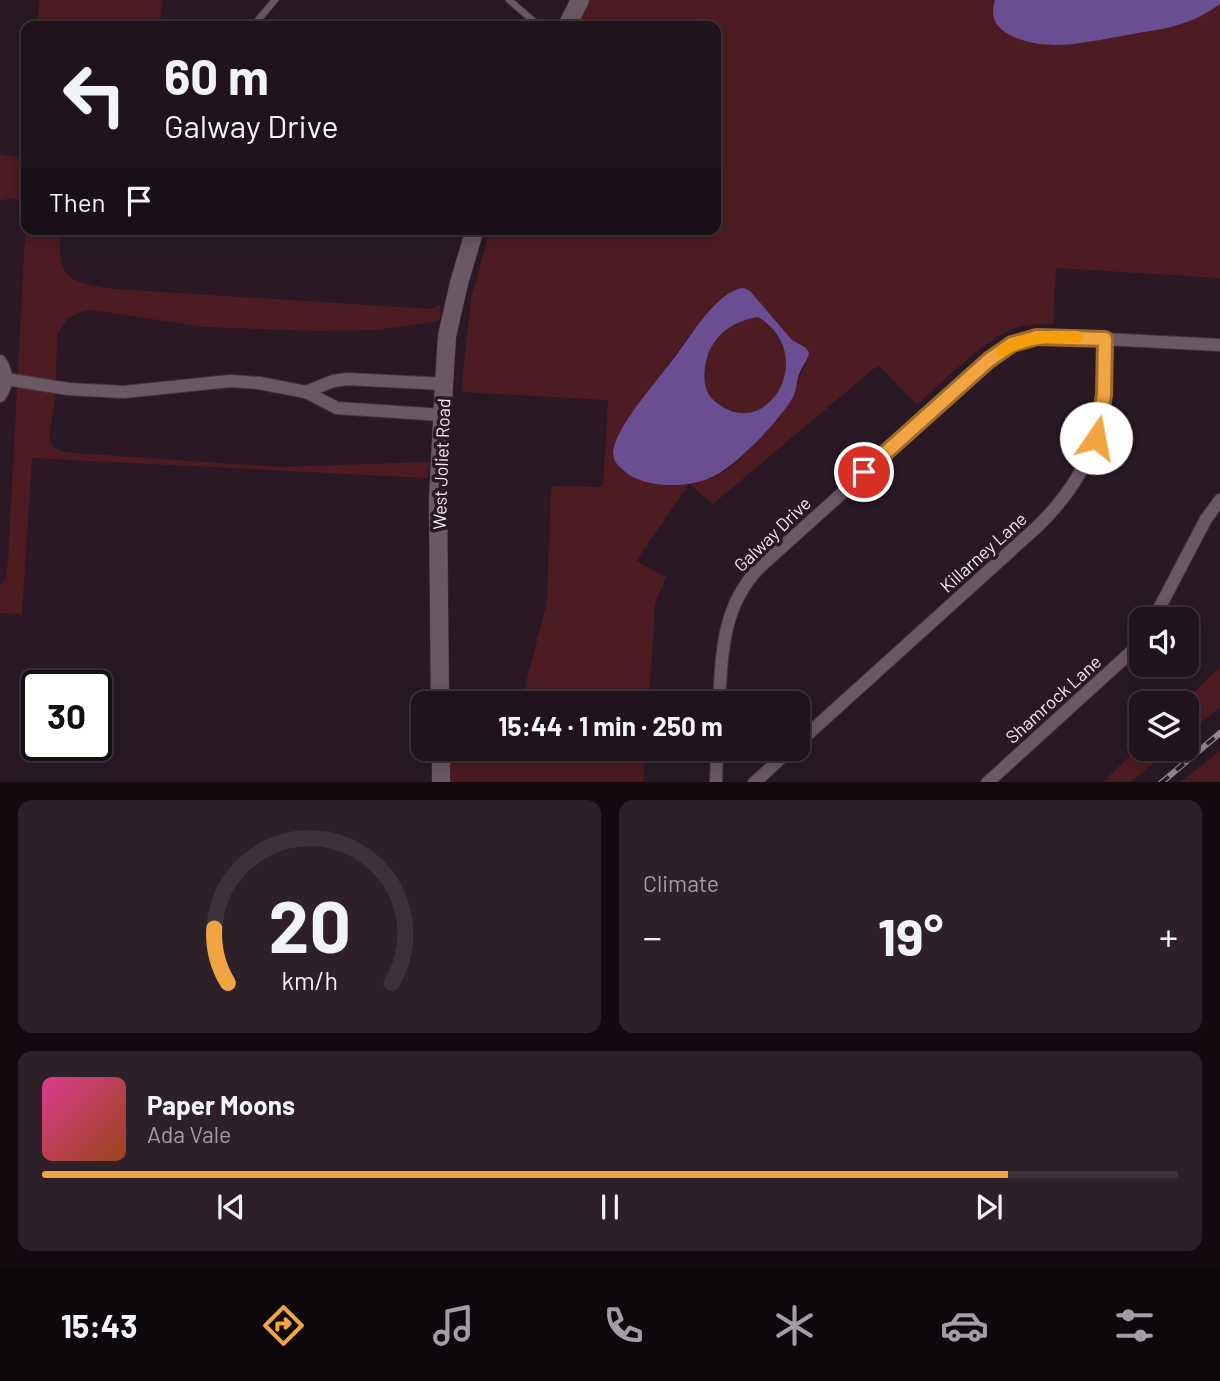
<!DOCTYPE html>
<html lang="en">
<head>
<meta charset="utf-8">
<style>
  :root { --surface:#20131c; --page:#2d2029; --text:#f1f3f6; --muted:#a29ea3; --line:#3d323b; --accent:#f3a442 }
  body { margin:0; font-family:Barlow,sans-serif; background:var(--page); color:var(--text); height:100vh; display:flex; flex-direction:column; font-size:26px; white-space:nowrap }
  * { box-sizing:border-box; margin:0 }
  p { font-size:23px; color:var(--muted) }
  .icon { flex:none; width:38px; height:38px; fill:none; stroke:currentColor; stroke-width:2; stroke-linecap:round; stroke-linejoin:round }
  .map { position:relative; height:782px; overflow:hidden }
  .side { display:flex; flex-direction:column; gap:18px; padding:18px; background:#120a0f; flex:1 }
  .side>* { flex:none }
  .guide { position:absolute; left:21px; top:21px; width:700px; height:214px; border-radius:14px; box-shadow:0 4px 18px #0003,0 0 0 2px var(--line); background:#20131c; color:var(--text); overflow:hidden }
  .fabs { position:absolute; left:1129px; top:607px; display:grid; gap:14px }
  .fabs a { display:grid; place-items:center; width:70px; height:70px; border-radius:14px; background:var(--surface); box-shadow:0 4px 18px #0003,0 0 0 2px var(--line); font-size:35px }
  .speed { position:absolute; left:21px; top:670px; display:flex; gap:14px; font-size:35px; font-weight:700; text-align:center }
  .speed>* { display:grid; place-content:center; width:91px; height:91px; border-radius:50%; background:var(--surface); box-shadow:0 4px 18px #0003,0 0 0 2px var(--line); line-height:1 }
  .speed .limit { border:4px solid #111; border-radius:10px; background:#fff; color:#111 }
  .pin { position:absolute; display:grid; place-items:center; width:60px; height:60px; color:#fff; margin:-30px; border:4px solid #fff; border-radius:50%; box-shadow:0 2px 7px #0007 }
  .me { position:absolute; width:77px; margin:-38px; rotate:12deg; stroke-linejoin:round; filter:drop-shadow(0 0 5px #0008) }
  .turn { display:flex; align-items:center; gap:24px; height:147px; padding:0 28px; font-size:32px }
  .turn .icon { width:91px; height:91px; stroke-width:2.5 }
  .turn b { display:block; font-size:49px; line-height:60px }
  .then { display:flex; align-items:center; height:66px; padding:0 28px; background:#0003; gap:14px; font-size:26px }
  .big { font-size:52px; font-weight:700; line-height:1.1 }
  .side .tile { flex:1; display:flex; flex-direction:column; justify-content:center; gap:10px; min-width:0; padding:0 24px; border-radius:14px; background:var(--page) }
  .side .dial { align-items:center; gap:0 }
  .dial svg { height:182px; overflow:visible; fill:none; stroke:var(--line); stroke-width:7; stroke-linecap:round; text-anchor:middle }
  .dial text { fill:var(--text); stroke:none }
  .song { display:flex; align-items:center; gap:21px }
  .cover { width:84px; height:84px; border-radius:10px; background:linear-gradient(135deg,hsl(330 70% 55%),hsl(20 70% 35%)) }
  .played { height:7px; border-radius:4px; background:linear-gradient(90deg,var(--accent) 85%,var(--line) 85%) }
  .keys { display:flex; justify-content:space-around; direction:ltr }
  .heat { display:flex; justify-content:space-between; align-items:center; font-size:38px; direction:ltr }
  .side .tiles { flex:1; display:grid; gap:18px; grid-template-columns:1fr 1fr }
  .tile:last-child { grid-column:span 2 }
  .trip { position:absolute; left:411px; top:691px; width:399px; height:70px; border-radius:14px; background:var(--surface); box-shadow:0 4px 18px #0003,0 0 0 2px var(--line); font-weight:700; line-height:70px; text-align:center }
  .menu { display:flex; height:112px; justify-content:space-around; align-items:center; background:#0d080b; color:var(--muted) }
  .menu .icon { width:49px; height:49px }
  .menu .active { color:var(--accent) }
  .menu b { font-size:32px; color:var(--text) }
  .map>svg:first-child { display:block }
  .green { fill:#4c1c22; fill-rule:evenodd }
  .water { fill:#6b4e92; fill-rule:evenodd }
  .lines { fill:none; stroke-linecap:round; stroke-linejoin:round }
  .lane-casing { stroke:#443640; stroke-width:8 }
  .street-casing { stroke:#443640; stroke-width:14 }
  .secondary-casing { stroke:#443640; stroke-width:19 }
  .lane { stroke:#6c5765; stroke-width:6 }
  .street { stroke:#6c5765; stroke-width:12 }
  .secondary { stroke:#6c5765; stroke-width:18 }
  .rail-casing { stroke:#958690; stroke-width:6 }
  .rail { stroke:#2a1925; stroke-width:3.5; stroke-dasharray:10; stroke-linecap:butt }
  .route-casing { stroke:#9e6b2b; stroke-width:18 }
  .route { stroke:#f3a442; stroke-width:12 }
  .slow { stroke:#f59e0b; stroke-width:12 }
  .labels { text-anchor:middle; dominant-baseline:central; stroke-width:7; stroke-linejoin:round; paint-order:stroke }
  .street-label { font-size:18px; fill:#f5e8f0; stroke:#2a1925 }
</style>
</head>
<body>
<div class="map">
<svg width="1220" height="783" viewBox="0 0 1220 783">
  <rect width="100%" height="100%" fill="#2a1925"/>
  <g class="green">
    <path d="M39,0H163L159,26H37Z"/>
    <path d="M589,0H1220V278L1056,268L1053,324C1039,324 1023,324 1010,330C979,344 943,382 917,405L878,365L713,504L689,484L636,561L666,577L655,604L649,703L447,704V700L522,698L547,603L551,486L603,487L608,400L461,392L471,299L490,229H716V26H577ZM736,289L750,291L792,340L806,348L808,360C790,398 754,457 714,477C694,486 671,485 650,480C632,477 619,473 613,455C642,409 691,316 736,289Z"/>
    <path d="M0,155L26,157V207L24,202L13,199L0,200Z"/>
    <path d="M26,217V229H61C56,280 68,282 114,289L431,309L440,305L441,316L438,321L377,330L318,331L204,327L93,310L81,312L67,319L57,335L55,402L49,434L52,446L60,451L73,453L279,467L430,462L427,478L32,458L22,614L0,613V586L5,579L8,562Z"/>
    <path d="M758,317C818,354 770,440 720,405C712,399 707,394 705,384C701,348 723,322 758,317Z"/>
    <path d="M1220,667V707L1187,735L1186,704L1183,703Z"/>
    <path d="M1141,745V749H1171L1131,782H1103Z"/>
    <path d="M448,749H646L643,782H449Z"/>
    <path d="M1220,751V782H1180Z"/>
  </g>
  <g class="water">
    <path d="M995,0H1220V4C1209,12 1195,20 1181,24C1165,30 1145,31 1128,35C1090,41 1046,54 1010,35C995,27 990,17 995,0Z"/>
    <path d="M744,288L750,291L792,340L806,348L809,353C807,362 803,365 800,372C796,379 797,390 793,397C780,420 737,465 714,476C689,489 643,489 623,470C617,465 613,460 613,452C616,425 661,377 677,354C692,334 718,290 744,288ZM758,317C818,353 770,440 720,405C712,400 707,394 705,384C701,348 723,322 758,317Z"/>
  </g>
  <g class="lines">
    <g class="lane-casing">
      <g id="lane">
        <path d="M509,0L537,24L545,26"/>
        <path d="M258,20L275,0"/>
      </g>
    </g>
    <g class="street-casing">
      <g id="street">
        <path d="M0,361C8,373 8,384 0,396"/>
        <path d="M6,379L68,389L124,392L230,381L259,383L306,392"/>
        <path d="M442,415L337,408L306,392L333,381L347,379L444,384"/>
        <path d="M1153,620L1206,519L1220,500"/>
        <path d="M719,704C722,652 722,605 761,566L997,354L1020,341L1046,336L1220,345"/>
        <path d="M798,743L1038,526C1099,466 1104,420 1105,339"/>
        <path d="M716,783L717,749"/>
        <path d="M754,783L791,749"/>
        <path d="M987,783L1131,652L1141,640"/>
      </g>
    </g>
    <g class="secondary-casing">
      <g id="secondary">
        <path d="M567,26L580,0"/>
        <path d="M440,704L438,500L444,384L447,336L459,283L475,229"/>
        <path d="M441,749V783"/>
      </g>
    </g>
    <use href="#lane" class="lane"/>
    <use href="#street" class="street"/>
    <use href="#secondary" class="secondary"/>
    <g class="rail-casing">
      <path id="rail" d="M1161,783L1220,733"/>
    </g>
    <use href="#rail" class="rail"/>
  </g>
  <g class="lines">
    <g class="route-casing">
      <path id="route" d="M864,472L989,360L1012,344L1037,337L1105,339L1104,395L1096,438"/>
    </g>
    <use href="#route" class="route"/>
    <path class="slow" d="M1002,351C1026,336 1049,336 1077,337"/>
  </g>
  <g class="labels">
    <g class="street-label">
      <text transform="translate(441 464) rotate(-88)">West Joliet Road</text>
      <text transform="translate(772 534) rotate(-44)">Galway Drive</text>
      <text transform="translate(983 552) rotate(-42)">Killarney Lane</text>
      <text transform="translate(1053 699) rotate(-42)">Shamrock Lane</text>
    </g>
  </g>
</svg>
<div class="fabs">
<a><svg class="icon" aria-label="sound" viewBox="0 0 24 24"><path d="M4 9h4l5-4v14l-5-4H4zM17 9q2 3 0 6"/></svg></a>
<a><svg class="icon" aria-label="layers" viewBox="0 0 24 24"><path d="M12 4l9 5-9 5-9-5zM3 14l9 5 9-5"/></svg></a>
</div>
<div class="speed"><div class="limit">30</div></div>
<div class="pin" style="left:864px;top:472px;background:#d93025"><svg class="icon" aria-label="arrive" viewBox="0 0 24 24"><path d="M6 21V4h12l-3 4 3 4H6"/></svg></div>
<svg class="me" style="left:1096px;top:438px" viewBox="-20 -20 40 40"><circle r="19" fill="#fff"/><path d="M0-13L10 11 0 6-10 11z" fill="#f3a442"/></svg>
<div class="trip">15:44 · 1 min · 250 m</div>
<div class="guide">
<div class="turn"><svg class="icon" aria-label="left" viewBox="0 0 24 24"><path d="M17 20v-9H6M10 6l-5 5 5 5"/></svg><div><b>60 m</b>Galway Drive</div></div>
<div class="then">Then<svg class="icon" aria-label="arrive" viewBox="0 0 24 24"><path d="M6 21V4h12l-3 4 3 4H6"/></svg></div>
</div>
</div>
<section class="side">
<div class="tiles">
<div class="tile dial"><svg viewBox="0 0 100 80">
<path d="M14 69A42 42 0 1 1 86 69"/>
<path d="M14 69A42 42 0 0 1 8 45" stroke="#f3a442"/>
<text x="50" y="56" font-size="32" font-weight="700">20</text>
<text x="50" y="72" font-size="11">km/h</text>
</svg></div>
<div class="tile"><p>Climate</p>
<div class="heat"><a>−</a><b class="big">19°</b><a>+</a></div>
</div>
<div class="tile">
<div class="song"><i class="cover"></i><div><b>Paper Moons</b><p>Ada Vale</p></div></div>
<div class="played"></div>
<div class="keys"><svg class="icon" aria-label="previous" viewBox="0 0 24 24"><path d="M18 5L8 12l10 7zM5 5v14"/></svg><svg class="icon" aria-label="pause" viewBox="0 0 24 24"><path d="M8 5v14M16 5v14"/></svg><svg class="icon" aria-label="next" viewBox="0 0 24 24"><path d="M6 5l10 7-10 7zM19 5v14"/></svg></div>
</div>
</div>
</section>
<nav class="menu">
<b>15:43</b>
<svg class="icon active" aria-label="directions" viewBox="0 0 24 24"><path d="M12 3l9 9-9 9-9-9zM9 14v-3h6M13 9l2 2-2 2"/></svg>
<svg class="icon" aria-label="music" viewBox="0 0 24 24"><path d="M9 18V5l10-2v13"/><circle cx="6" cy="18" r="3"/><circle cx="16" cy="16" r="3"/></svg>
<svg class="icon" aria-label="phone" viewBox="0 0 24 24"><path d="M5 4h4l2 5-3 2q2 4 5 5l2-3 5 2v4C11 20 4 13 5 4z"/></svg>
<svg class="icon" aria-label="climate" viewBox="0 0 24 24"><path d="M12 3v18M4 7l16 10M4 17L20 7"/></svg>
<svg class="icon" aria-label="car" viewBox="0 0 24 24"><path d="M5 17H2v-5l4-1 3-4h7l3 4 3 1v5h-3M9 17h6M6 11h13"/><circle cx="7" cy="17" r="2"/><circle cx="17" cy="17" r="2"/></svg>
<svg class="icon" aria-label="filters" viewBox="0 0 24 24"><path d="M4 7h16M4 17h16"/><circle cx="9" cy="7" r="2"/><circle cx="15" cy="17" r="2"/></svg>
</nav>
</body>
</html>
